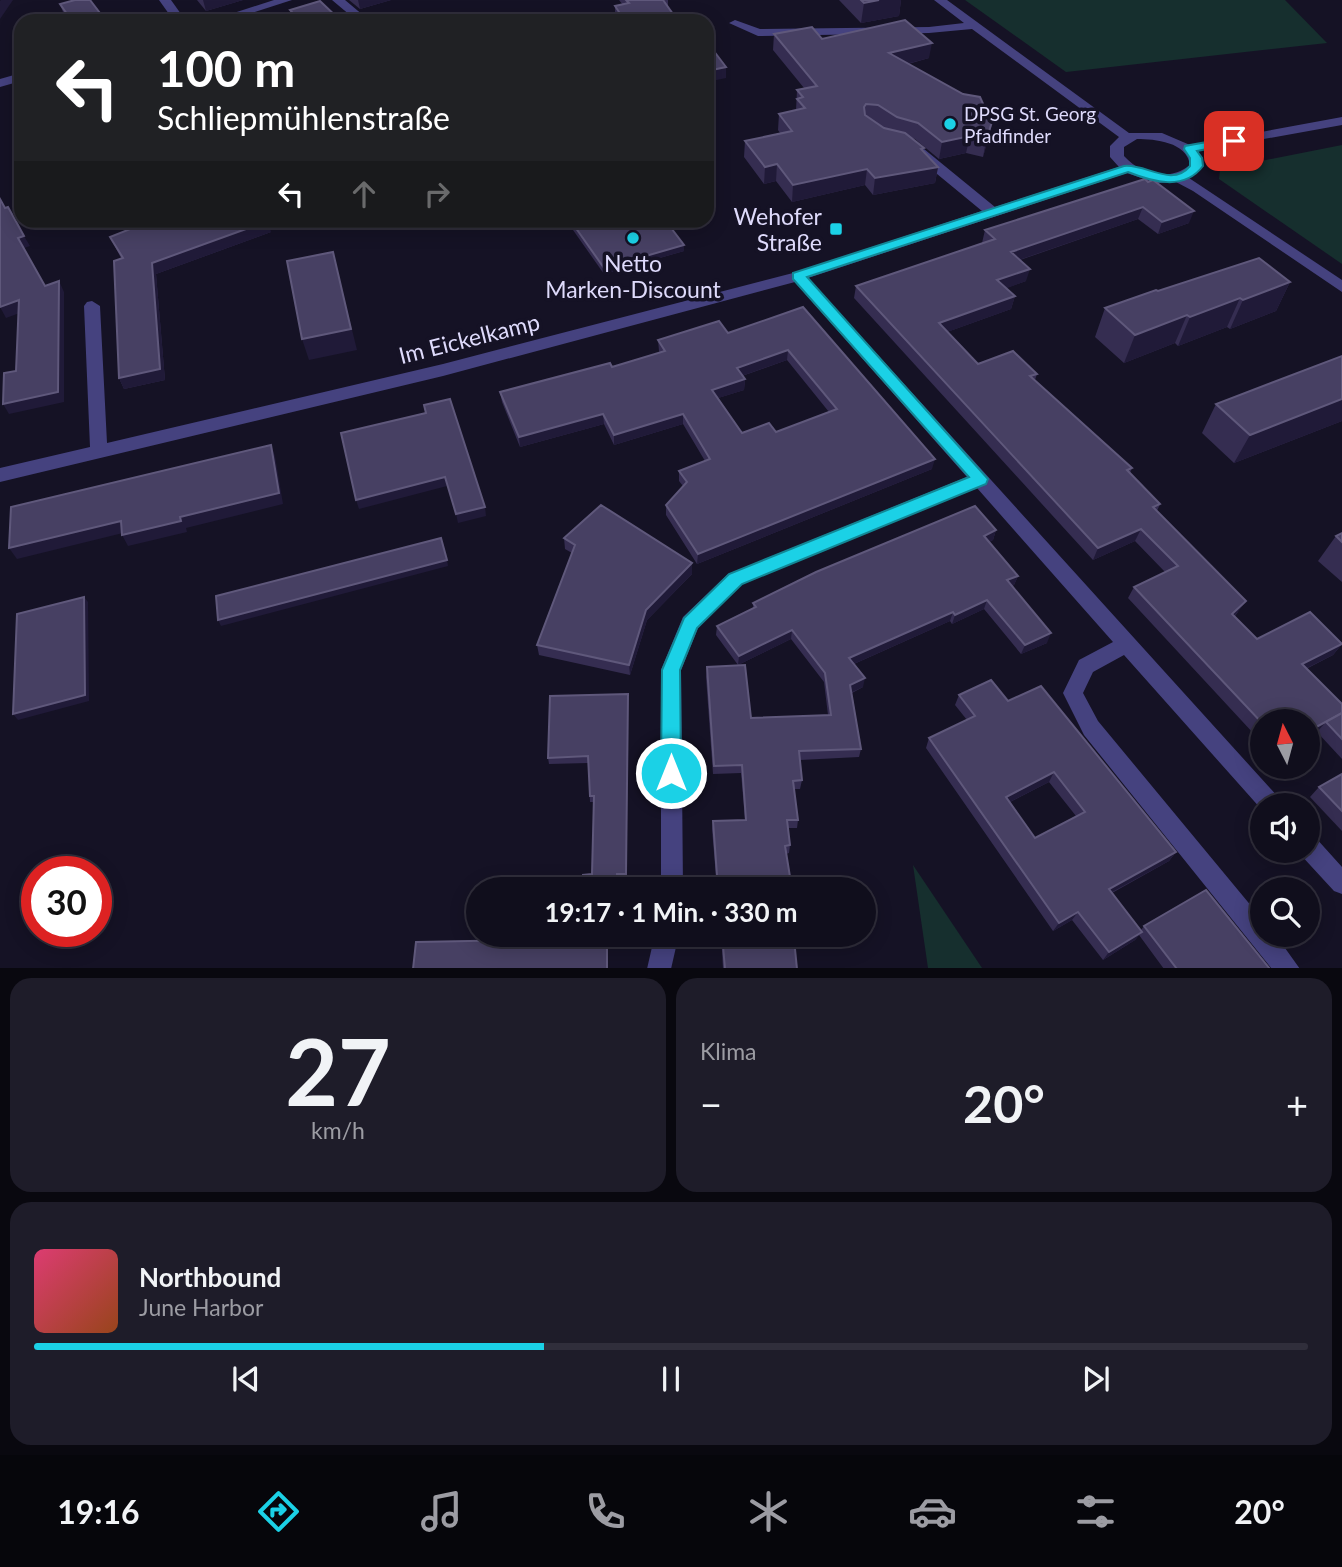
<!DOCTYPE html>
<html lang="de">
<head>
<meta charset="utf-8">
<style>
  :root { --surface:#100e1c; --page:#1e1c29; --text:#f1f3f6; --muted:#9c9ca3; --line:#302e3b; --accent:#1bd1e6 }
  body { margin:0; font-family:Lato,sans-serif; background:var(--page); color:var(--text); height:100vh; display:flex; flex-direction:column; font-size:26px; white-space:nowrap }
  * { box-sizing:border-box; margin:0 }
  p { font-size:23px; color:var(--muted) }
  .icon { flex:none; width:38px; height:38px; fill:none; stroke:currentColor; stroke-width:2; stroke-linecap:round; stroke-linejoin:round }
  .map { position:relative; height:968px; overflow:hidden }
  .side { display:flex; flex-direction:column; gap:10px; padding:10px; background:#09080f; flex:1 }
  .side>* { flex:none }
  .top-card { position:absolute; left:14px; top:14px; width:700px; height:214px; border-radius:21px; box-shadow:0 4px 18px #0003,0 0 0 2px var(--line); background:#202124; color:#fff; overflow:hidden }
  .needle { width:46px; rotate:354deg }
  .controls { position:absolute; left:1250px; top:709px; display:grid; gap:14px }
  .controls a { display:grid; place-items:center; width:70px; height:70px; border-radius:50%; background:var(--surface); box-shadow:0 4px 18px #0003,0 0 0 2px var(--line); font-size:35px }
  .speed { position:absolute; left:21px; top:856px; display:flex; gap:14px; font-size:35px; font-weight:700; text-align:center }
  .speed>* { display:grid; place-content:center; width:91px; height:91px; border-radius:50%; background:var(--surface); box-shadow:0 4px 18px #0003,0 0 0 2px var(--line); line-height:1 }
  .speed .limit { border:10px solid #d22; background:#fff; color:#111 }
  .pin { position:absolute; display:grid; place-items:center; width:60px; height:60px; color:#fff; margin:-30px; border-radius:14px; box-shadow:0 4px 10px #0006 }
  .me { position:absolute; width:77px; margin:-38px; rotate:0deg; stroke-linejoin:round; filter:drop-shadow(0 0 5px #0008) }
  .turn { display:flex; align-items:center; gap:24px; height:147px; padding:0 28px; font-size:32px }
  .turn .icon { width:91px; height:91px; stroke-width:2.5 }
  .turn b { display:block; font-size:49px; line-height:60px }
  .lanes { display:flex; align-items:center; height:66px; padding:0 28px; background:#0003; justify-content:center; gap:35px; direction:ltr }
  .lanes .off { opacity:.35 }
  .big { font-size:52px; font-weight:700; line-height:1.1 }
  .side .tile { flex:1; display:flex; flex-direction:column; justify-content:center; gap:10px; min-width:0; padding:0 24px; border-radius:21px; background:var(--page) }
  .side .dial { align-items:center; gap:0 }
  .dial b { font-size:91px; line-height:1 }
  .song { display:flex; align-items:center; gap:21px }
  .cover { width:84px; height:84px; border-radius:10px; background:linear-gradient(135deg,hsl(340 70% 55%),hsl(20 70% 35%)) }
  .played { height:7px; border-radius:4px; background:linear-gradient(90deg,var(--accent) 40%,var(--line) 40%) }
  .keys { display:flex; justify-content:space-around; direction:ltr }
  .heat { display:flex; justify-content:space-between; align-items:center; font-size:38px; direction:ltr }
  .side .tiles { flex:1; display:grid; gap:10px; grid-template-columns:1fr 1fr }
  .tile:last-child { grid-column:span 2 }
  .trip { position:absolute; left:466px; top:877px; width:410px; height:70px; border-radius:35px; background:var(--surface); box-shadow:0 4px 18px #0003,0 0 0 2px var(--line); font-weight:700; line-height:70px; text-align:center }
  .tabs { display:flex; height:112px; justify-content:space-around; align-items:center; background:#06060b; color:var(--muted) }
  .tabs .icon { width:49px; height:49px }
  .tabs .current { color:var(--accent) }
  .tabs b { font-size:32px; color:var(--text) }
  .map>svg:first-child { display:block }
  .green { fill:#162f2e }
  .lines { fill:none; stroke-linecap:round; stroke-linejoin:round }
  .minor { fill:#45427f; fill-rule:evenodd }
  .wall { fill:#352d51; fill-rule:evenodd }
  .shaded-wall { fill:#201a38 }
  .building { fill:#474063; stroke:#5f587b; stroke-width:2; fill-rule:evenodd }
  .route { fill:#1bd1e6; stroke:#128896; stroke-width:2 }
  .poi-dot { fill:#1bd1e6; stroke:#151225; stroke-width:2.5 }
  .labels { text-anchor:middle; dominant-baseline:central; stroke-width:7; stroke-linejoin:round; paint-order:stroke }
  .far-poi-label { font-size:19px; fill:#dedafb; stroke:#151225; text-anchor:start }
  .poi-label { font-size:23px; fill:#dedafb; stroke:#151225; text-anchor:end }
  .street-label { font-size:23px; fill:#dedafb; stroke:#151225 }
</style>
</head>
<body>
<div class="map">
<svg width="1342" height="969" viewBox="0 0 1342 969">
  <rect width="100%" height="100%" fill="#151225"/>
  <g class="green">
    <path d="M965,0H1285L1327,43L1066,72Z"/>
    <path d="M1342,145V264L1219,179L1220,170L1231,167Z"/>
    <path d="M913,865L982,968H928Z"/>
  </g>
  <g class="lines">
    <g class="minor">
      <path d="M159,0H171L186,21H174Z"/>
      <path d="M274,0H292L227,21H209Z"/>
      <path d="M332,0H345L370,21H357Z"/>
      <path d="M934,0H947L1129,133H1162L1190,145L1342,117V125L1197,151L1203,158L1204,166L1189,178L1342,280V292L1193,191L1176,182L1156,183L1127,173L808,278L1279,798L1282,805H1262V810L1124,655L1093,672L1083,693L1098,721L1262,919V934H1275L1300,969H1272L1084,735L1063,693L1079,660L1113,642L977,488L742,584L698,628L681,670L683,889H661V670L683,617L728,574L967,477L795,282L443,376L0,482V468L90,447L84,306L87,302L92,301L100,306L107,443L443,364L793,273L982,211L914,155V149H924L995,207L1119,167L1110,157V146L1119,137L972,29L929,33L758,36L729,23L735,20L760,29L929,27L964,23ZM1137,139C1155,139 1187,142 1190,165C1169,182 1141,175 1124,156V147Z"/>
      <path d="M21,73V81L0,87V79Z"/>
      <path d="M1307,834L1315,837L1342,867V894L1334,891L1299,853L1298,850H1307Z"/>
      <path d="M655,934H679L671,969H647Z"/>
    </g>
  </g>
  <g class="wall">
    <path d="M197,0H243L206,11Z"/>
    <path d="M349,0H391L360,9Z"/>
    <path d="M619,0H668V7L678,21H618L615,17V6L623,5Z"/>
    <path d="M839,0H901L899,16L861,23Z"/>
    <path d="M60,4L106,21H68L64,15Z"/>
    <path d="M290,10L341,21H292Z"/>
    <path d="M774,34L822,39L929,58L908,64L984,106L996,109L983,157L966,153L939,159L915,139L911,138L924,148L923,151L938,167L935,183L873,195L865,185L792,202L776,181L764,184L744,157L745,141L780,133L778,130L779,114L796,110L797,90L804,88L773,50Z"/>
    <path d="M1148,182L1189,223L1158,234L1138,219L1020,260L1026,281L1006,288L1015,296L1011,309L947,332L978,364L1037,374L1035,380L1132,468L1130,473L1160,504L1157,511L1238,612L1235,616L1257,639L1342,644L1333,655L1306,669L1342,704V759L1317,732L1307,738V721H1262V730L1254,734L1128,598L1134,587L1165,572L1135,541L1093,560L854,298L856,286L983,243H982L985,230Z"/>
    <path d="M580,220H665L684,251L604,274L573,230V224L580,221Z"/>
    <path d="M130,225L271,232L156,274L165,380L124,389L119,378L121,258L110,237L132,229Z"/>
    <path d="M1290,282L1276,311L1230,329L1227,327L1178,346L1175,343L1124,363L1095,337L1105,308L1158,291Z"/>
    <path d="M803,307L932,469L697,564L666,515V505L683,486L679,481V471L705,461L683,424L614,445L604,424L520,447L502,402L500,392L612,367L660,353L659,351L658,340L728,333ZM787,360L829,412L776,432L742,433L718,398L744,390L745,379L742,376Z"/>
    <path d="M1342,356V421L1234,463L1202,433L1216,404Z"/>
    <path d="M996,530L993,540L989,542L1018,576L1014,585L1012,586L1047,643L1021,654L984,609L952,624L950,621L854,664L863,687L852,693L861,749L859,757L800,760L802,780L800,789H794L798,820L797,828H788L790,845L789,853L786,854L792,889H717L712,829L713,821L745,820L741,773L713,774L706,677L707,667L751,718L828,715L824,682L791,639L738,665L716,635L717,626L753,608V603Z"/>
    <path d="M1342,533V582L1318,561L1336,536Z"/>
    <path d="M564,538L692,574L647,620L630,675L539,655L537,645L572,553L565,549Z"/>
    <path d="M628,694L626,879L618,880V889H583L592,874L594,802H590L588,763L549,764L548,758Z"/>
    <path d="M959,695L1008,701L1176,852L1169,861L1112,893L1141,930L1144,926L1270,969H1164L1139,935L1135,940L1103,960L1072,920L1053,931L926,748L929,738L967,720L955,705ZM1049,782L1076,816L1035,838L1010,802Z"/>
    <path d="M1342,774V831L1310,797L1319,787Z"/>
    <path d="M618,934L617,940L572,939L581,936Z"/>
    <path d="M721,934H798L799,939L797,946L795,947L797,969H723Z"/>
  </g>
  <g class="shaded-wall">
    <path d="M1,0H13L0,19V1Z"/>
    <path d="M203,0H243L206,11Z"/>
    <path d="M358,0H391L360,9Z"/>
    <path d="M879,0H901L899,16L861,23L864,3Z"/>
    <path d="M932,43L929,58L887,69L889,53Z"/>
    <path d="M726,67V78L707,82V71Z"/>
    <path d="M996,109L992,125L983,157L986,141Z"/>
    <path d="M970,136L966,153L939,159L942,142Z"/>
    <path d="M777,164L776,181L764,184L765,167Z"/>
    <path d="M938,167L935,183L873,195L875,178Z"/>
    <path d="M867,169L865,185L792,202L793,185Z"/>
    <path d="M1143,207L1138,219L1007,264L1011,252Z"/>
    <path d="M1194,211L1189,223L1158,234L1162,222Z"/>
    <path d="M268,221L271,232L156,274L165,380L124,389L119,378L152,263Z"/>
    <path d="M24,236L30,246L24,248L18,238Z"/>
    <path d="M684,245V251L604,274V268Z"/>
    <path d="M333,252L357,350L309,360L302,339Z"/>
    <path d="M1030,269L1026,281L994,293L997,280Z"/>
    <path d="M59,281L64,292V402L9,414L3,404Z"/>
    <path d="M1290,282L1276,311L1230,329L1243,300Z"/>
    <path d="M1015,296L1011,309L936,336L939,323Z"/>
    <path d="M1240,298L1227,327L1178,346L1190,317Z"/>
    <path d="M19,300L25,311L6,318L0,307Z"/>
    <path d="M1187,315L1175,343L1124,363L1135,335Z"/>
    <path d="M788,350L787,360L736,378L737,368Z"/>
    <path d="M745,379L744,390L712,400V390Z"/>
    <path d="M1342,399V421L1234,463L1250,435Z"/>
    <path d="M603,414L604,424L520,447L519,437Z"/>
    <path d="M683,414V424L614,445V435Z"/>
    <path d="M271,445L275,456L283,504L186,528L187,532L128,546L122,535L180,517Z"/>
    <path d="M935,459L932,469L697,564L698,554Z"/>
    <path d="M445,477L447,486L359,509L356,500Z"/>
    <path d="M485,507L486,516L458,523L456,514Z"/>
    <path d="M121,521L127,532L17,559L9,548Z"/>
    <path d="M1141,529L1135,541L1093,560L1098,548Z"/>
    <path d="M996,530L993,540L980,546L984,536Z"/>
    <path d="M447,560L448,566L221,626L218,620Z"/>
    <path d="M692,563V574L647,620L630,675L629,665L646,610Z"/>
    <path d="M1018,576L1014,585L1003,590L1007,580Z"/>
    <path d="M84,597L88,602L89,701L18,720L13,714Z"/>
    <path d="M987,600L984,609L952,624L955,615Z"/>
    <path d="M1246,601L1238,612L1225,625L1232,614Z"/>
    <path d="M953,612L950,621L847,667L849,658Z"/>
    <path d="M792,630L791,639L738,665L739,656Z"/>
    <path d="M1051,633L1047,643L1021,654L1025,645Z"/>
    <path d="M1342,644L1333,655L1293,675L1302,664Z"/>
    <path d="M865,678L863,687L848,694L850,685Z"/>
    <path d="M1342,713L1326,722L1317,732L1307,738V732Z"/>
    <path d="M1262,723V730L1254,734Z"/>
    <path d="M1054,772L1049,782L1002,806L1006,797Z"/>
    <path d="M1176,852L1169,861L1103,897L1109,889Z"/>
    <path d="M1078,912L1072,920L1053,931L1059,923Z"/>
    <path d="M1142,932L1135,940L1103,960L1109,952Z"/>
  </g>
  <g class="building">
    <path d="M75,0H90L106,21H72L60,4Z"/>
    <path d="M626,0H663L678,21H625L615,6L629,3Z"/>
    <path d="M861,0H879L864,3Z"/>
    <path d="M320,1L341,21H300L290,10Z"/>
    <path d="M905,20L932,43L889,53L963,94L980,97L984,106L996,109L986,141L970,136L942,142L918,123L897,117L878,105L866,104L864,107L865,115L884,128L905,133L924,148L921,149L938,167L875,178L867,169L793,185L777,164L765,167L745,141L792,131L779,114L805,108L797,99L803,97L797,90L817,86L774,34L812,27L822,39Z"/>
    <path d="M707,42L726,67L707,71Z"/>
    <path d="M1145,179L1148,182L1153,180L1194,211L1162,222L1143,207L1011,252L1030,269L997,280L1015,296L939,323L978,364L1013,351L1037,374L1030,376L1132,468L1127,470L1160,504L1153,507L1246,601L1232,614L1257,639L1310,612L1342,644L1302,664L1342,704V713L1307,732V721H1281L1276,716L1266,721H1262V723L1134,587L1178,566L1141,529L1098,548L856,286L995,239L985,230Z"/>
    <path d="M0,199L5,208L8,207L24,236L18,238L45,286L59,281L58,392L3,404L4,373L16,371L19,300L0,307Z"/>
    <path d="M143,220L268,221L152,263L160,369L119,378L114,261L123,258L110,237L133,228L130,225Z"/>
    <path d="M583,220H665L684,245L604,268L573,224Z"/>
    <path d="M333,252L351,329L302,339L287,261Z"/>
    <path d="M1259,258L1290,282L1243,300L1240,298L1190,317L1187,315L1135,335L1105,308L1156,290L1158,291Z"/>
    <path d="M803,307L935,459L698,554L666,505L687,482L679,471L710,459L683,414L614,435L603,414L519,437L500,392L610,363L612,367L665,351L658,340L719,321L728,333ZM788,350L837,409L776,432L769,423L742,433L712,390L745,379L737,368Z"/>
    <path d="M1342,356V399L1250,435L1216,404Z"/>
    <path d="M450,399L485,507L456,514L445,477L356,500L341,433L426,413L424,405Z"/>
    <path d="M271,445L279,493L180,517L181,521L122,535L121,521L9,548L11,507Z"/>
    <path d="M601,505L692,563L646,610L629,665L537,645L575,545L564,538Z"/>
    <path d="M975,506L996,530L984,536L1018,576L1007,580L1051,633L1025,645L987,600L955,615L953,612L849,658L865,678L850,685L861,749L799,751L802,780L793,781L798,820H787L790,845L785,846L792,889H718L713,821L746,820L742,765L714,766L707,667L745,665L751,718L831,715L825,673L792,630L739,656L717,626L756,607L753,603L816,572Z"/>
    <path d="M1342,533V542L1336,536Z"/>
    <path d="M441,538L447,560L218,620L216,596Z"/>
    <path d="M84,597L85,695L13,714L17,614Z"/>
    <path d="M991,680L1008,701L1041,686L1176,852L1109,889L1142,932L1109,952L1078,912L1059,923L929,738L975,716L959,695ZM1054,772L1085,812L1035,838L1006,797Z"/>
    <path d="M628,694L626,874H617V889H583V875L592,874L594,796H590L588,756L548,758L550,696Z"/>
    <path d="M1342,713V739L1326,722Z"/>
    <path d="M1342,774V811L1319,787Z"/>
    <path d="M1206,890L1270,969H1177L1144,926Z"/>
    <path d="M581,934H617L607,935V969H413L416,942L572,939V936H581Z"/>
    <path d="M722,934H798L799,939H794L797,969H725Z"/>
  </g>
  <path class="route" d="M1234,137L1239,138V143L1197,151L1202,158L1203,166C1184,191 1153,182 1128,172L807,277L988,479L986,484L742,584L697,628L680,670L681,773L678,779L671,782L664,779L661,773L662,670L684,618L729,574L969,477L793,279V273L1124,166C1145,163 1172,188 1190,166V158L1184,149L1185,146Z"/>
  <g class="poi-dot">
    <circle cx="950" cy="124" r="7"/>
    <rect x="829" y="222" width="14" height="14" rx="3.5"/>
    <circle cx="633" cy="238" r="7"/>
  </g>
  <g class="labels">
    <g class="far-poi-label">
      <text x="964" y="113">DPSG St. Georg<tspan x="964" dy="22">Pfadfinder</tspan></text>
    </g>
    <g class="poi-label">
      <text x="822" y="216">Wehofer<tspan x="822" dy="26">Straße</tspan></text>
      <text x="633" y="263" text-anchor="middle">Netto<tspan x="633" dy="26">Marken-Discount</tspan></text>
    </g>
    <g class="street-label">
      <text transform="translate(469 338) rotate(-14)">Im Eickelkamp</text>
    </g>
  </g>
</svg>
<div class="controls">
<a><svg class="needle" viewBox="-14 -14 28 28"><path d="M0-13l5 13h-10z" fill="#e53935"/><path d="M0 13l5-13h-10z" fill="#9c9ca3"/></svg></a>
<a><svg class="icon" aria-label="sound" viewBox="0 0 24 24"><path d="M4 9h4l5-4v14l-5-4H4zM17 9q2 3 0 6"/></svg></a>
<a><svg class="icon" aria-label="search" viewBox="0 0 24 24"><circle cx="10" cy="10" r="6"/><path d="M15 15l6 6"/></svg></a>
</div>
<div class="speed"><div class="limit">30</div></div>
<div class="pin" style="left:1234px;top:141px;background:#d93025"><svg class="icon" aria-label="arrive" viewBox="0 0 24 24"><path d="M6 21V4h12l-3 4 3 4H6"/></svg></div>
<svg class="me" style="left:671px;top:773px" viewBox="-20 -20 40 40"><circle r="17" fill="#1bd1e6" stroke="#fff" stroke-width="3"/><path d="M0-11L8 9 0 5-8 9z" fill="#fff"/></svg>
<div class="trip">19:17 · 1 Min. · 330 m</div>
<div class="top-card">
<div class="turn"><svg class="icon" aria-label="left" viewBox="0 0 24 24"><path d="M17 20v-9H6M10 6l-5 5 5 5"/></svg><div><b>100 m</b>Schliepmühlenstraße</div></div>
<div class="lanes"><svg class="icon" aria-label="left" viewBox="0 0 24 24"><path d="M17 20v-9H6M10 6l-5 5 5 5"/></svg><svg class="icon off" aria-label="ahead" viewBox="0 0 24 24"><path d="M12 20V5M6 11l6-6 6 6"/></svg><svg class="icon off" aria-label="right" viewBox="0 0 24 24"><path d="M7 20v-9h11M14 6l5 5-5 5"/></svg></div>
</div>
</div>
<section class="side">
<div class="tiles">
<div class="tile dial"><b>27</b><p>km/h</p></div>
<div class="tile"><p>Klima</p>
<div class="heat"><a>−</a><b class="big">20°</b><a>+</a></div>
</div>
<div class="tile">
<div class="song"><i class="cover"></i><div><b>Northbound</b><p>June Harbor</p></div></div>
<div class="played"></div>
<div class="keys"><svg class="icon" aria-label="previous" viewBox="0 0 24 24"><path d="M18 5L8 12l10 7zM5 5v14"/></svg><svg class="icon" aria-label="pause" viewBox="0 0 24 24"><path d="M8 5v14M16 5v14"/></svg><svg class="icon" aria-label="next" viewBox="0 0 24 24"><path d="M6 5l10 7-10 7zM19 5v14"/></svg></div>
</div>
</div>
</section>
<nav class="tabs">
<b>19:16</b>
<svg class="icon current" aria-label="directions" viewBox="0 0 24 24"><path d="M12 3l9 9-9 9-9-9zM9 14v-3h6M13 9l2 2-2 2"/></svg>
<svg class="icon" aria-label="music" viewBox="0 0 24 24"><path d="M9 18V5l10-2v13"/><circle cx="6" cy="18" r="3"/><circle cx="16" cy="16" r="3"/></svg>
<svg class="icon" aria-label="phone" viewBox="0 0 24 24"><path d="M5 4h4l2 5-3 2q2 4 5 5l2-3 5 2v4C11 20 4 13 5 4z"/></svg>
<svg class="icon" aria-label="climate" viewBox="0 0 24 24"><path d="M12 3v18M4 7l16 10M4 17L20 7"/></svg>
<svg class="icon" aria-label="car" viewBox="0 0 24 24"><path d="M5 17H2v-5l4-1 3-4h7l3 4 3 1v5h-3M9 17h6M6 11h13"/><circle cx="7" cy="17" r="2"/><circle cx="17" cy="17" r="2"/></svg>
<svg class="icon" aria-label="filters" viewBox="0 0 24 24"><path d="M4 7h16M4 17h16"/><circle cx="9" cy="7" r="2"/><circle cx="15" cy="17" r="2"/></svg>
<b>20°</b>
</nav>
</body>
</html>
